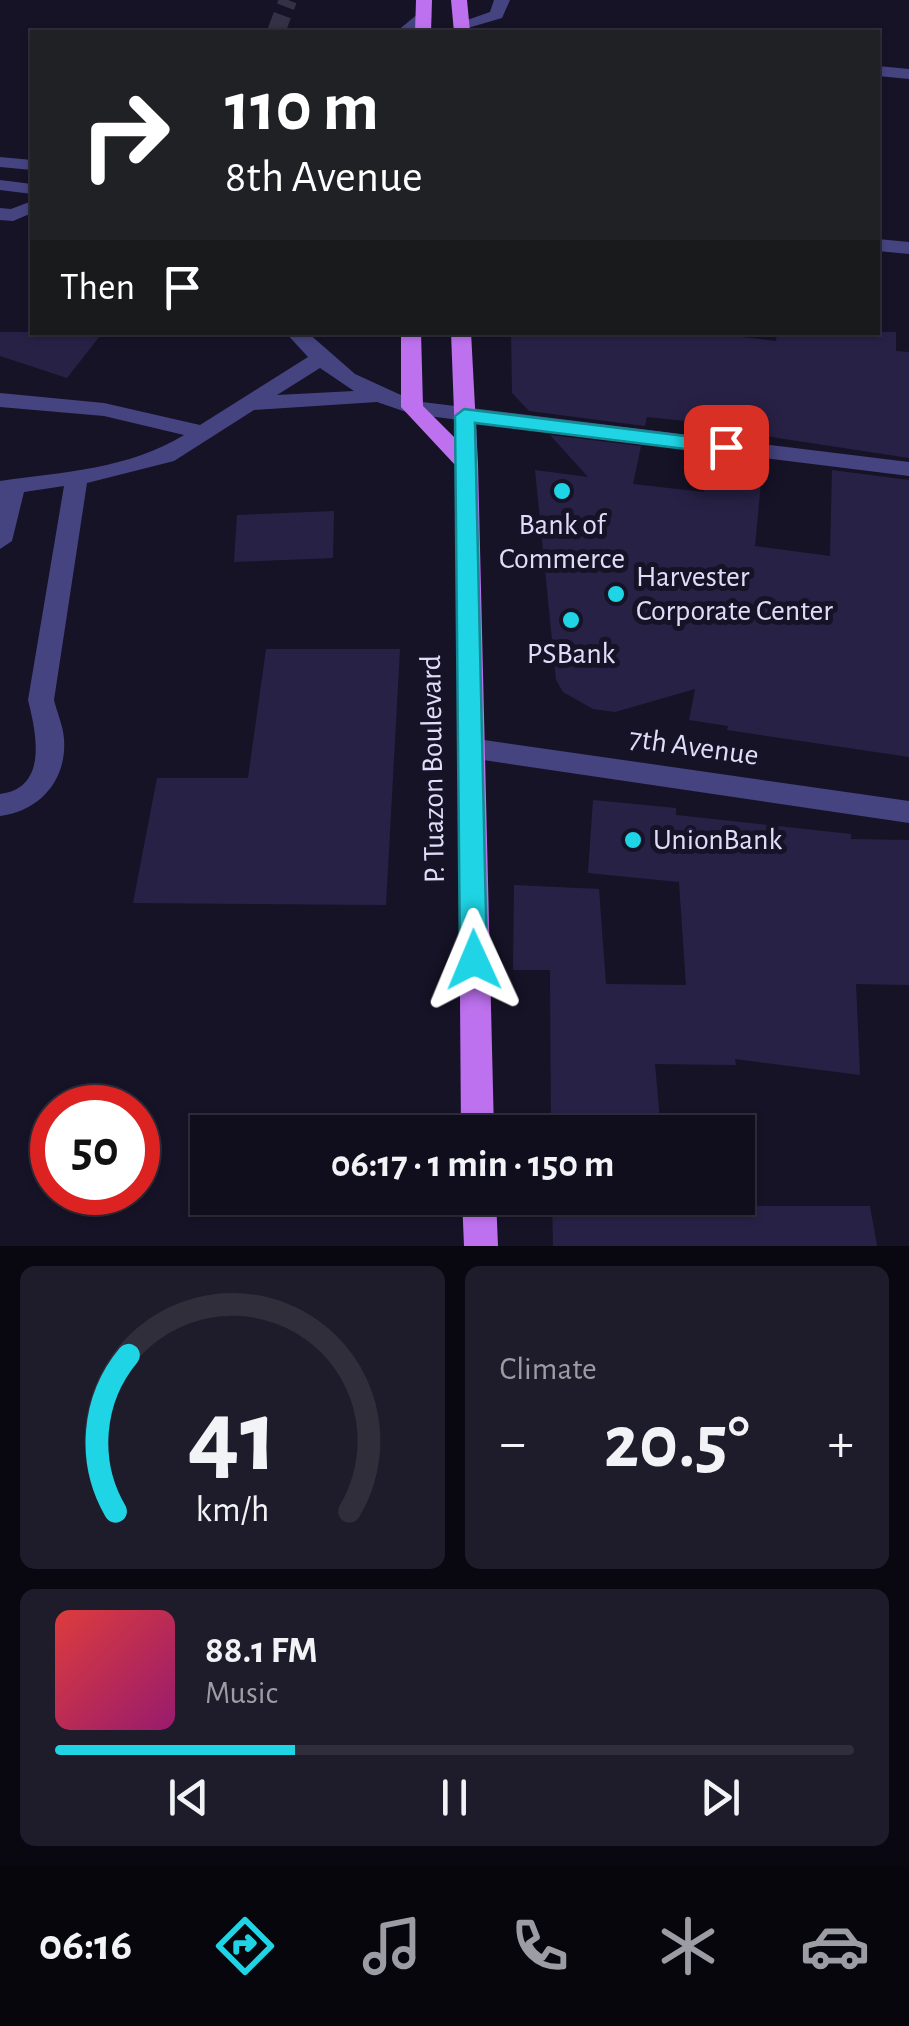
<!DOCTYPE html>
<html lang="en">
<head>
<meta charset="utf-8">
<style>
  :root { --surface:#100e1d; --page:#1e1c2a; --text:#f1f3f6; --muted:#9c9ca4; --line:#302e3b; --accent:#1fd5e5 }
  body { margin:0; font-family:"Alegreya Sans",sans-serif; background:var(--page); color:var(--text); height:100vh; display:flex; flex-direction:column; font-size:38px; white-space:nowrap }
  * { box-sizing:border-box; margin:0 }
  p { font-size:32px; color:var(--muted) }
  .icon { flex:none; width:55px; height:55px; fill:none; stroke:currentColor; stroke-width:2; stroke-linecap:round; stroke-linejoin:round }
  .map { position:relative; height:1246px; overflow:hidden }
  .panel { display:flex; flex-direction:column; gap:20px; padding:20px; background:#090810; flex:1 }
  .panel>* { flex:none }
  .hud { position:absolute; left:30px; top:30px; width:850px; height:305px; border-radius:0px; box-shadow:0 2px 8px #0004,0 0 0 2px var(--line); background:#202124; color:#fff; overflow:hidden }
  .speed { position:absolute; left:30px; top:1085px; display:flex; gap:20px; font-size:50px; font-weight:700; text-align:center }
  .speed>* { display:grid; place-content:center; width:130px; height:130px; border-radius:50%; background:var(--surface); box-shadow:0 2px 8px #0004,0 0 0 2px var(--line); line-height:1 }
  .speed .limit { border:15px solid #d22; background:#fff; color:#111 }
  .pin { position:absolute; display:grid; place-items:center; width:85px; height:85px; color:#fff; margin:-42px; border-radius:20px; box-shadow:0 5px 15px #0006 }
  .me { position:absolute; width:110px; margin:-55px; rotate:359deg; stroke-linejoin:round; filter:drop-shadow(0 0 8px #0008) }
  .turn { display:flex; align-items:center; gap:35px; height:210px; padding:0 30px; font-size:45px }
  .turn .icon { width:130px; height:130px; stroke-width:2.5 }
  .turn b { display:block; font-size:70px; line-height:85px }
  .then { display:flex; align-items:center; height:95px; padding:0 30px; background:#0003; gap:20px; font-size:38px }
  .big { font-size:75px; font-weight:700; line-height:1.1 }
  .panel .card { flex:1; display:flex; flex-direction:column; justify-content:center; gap:15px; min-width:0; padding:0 35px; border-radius:15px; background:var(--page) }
  .panel .dial { align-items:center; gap:0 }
  .dial svg { height:260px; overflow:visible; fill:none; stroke:var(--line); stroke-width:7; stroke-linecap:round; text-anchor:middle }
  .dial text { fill:var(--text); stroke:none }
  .song { display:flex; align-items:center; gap:30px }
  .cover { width:120px; height:120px; border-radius:15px; background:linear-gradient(135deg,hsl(0 70% 55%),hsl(320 70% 35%)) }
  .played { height:10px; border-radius:5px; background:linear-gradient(90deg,var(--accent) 30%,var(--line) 30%) }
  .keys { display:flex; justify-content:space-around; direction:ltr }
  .heat { display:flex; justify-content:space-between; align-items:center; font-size:55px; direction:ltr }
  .panel .tiles { flex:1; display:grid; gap:20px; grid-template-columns:1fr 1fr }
  .card:last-child { grid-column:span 2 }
  .trip { position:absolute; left:190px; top:1115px; width:565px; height:100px; border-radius:0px; background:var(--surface); box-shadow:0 2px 8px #0004,0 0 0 2px var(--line); font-weight:700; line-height:100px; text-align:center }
  .menu { display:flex; height:160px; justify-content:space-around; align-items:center; background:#06060c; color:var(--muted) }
  .menu .icon { width:70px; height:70px }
  .menu .active { color:var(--accent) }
  .menu b { font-size:45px; color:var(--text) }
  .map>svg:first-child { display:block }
  .building { fill:#282146 }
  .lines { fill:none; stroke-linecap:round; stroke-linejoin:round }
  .minor-tunnel { stroke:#343147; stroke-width:18; stroke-dasharray:18 9; stroke-linecap:butt }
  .minor { fill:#454481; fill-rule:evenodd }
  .major { fill:#bd71ee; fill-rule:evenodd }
  .route { fill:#1fd5e5; stroke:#148a95; stroke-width:2.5 }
  .poi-dot { fill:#1fd5e5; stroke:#161327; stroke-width:4 }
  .labels { text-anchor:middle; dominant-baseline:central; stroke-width:10; stroke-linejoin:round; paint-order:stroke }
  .poi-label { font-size:30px; fill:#e0ddfb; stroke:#161327 }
  .street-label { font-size:30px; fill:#e0ddfb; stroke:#161327 }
</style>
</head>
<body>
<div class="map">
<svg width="909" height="1246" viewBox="0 0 909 1246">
  <rect width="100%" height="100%" fill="#161327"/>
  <g class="building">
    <path d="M0,332H103L67,378L0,356Z"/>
    <path d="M511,332H699L776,341L777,332H896V351L909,352V458L765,436V440L712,434L714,424L647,417L645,426L529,411L512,393Z"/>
    <path d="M550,435L641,446L633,484L704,492L709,455L763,462L755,546L830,556L832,470L909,480V757L727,730L728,726L689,720L695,689L615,712L593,709L563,692L556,680L535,470L588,477Z"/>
    <path d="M334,511L333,558L234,562L237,515Z"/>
    <path d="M266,649H400L386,905L133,903L157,778H248Z"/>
    <path d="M593,800L676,808V815L851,834V839L909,840V985L856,984L860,1075L735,1059L736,1065L655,1064L661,1132H551L550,970H513L514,885L599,889L606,984L686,985L679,882L588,873Z"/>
    <path d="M552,1198H667V1206H870L877,1246H553Z"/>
  </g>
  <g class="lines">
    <path class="minor-tunnel" d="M276,32L288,0"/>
    <g class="minor">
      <path d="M494,0H510L502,18L461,30L453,25L490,12Z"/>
      <path d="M419,13L432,16L413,32H396Z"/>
      <path d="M878,66L909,69V79L878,76Z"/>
      <path d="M0,157L32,160V170L0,167Z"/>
      <path d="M0,180L32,184V194L0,190Z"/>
      <path d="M32,201V213L13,221L0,220V208L11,209Z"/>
      <path d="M878,239L909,242V254L878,251Z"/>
      <path d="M285,332H307L355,374L414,401L909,462V476L412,414L377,402L254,410L174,461L87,483L54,700C57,713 63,725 64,739C67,780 40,811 0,816V794C49,788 36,732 28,700L64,486L24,492L12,541L0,549V481C63,472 129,469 184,435L104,416L0,407V393L104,403L200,425L308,357ZM320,368L354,391L277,395Z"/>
      <path d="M470,738L909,801V823L470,758L460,755L457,748L460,741Z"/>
    </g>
    <g class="major">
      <path d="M416,0H432L431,32H415Z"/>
      <path d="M451,0H467L470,32H454Z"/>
      <path d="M401,332H421L423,406L455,438L451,332H471L478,464L494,1132H461L456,466L401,407Z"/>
      <path d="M462,1198H496L498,1246H464Z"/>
    </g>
  </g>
  <path class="route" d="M464,409L726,441L736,447L726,454L475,423L487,960L483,969L474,972L464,969L460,960L455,416Z"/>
  <g class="poi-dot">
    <circle cx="562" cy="491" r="10"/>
    <circle cx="616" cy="594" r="10"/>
    <circle cx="571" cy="620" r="10"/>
    <circle cx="633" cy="840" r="10"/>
  </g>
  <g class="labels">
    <g class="poi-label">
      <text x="562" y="525">Bank of<tspan x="562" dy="34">Commerce</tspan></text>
      <text x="636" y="577" text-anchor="start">Harvester<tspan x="636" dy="34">Corporate Center</tspan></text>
      <text x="571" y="654">PSBank</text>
      <text x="653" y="840" text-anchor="start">UnionBank</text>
    </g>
    <g class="street-label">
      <text transform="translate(694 747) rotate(8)">7th Avenue</text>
      <text transform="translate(433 769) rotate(-91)">P. Tuazon Boulevard</text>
    </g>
  </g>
</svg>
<div class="speed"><div class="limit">50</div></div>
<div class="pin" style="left:726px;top:447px;background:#d93025"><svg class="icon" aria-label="arrive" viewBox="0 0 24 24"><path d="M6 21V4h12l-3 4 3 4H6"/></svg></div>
<svg class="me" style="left:474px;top:960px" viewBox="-20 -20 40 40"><path d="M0-17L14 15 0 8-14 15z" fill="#1fd5e5" stroke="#fff" stroke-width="4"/></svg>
<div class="trip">06:17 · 1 min · 150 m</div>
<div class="hud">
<div class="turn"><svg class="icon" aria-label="right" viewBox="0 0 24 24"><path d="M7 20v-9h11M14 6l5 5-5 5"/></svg><div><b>110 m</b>8th Avenue</div></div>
<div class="then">Then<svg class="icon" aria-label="arrive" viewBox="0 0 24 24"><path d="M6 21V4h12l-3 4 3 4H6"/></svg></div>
</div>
</div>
<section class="panel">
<div class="tiles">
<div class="card dial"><svg viewBox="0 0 100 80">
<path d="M14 69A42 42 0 1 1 86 69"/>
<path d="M14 69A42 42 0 0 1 18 21" stroke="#1fd5e5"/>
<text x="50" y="56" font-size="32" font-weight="700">41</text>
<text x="50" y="72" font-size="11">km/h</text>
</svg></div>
<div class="card"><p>Climate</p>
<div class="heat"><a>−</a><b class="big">20.5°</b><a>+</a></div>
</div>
<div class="card">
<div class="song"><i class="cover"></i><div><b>88.1 FM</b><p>Music</p></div></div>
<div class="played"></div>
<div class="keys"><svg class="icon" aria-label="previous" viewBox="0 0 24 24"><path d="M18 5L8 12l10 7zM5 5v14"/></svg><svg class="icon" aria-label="pause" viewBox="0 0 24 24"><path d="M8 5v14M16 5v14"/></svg><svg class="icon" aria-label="next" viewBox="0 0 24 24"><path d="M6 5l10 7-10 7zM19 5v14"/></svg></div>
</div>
</div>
</section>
<nav class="menu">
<b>06:16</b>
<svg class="icon active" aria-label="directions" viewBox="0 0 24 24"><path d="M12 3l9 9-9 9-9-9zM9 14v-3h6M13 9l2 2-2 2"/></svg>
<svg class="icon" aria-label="music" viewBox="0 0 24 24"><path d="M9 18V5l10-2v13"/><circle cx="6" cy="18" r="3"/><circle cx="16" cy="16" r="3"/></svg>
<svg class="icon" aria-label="phone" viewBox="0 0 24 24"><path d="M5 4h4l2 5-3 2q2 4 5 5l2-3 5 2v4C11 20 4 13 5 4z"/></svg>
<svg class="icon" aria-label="climate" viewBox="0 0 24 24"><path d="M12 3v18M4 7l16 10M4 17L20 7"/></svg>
<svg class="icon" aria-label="car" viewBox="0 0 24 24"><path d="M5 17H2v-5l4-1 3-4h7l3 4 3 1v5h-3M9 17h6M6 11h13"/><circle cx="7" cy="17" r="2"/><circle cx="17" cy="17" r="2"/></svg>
</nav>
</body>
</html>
